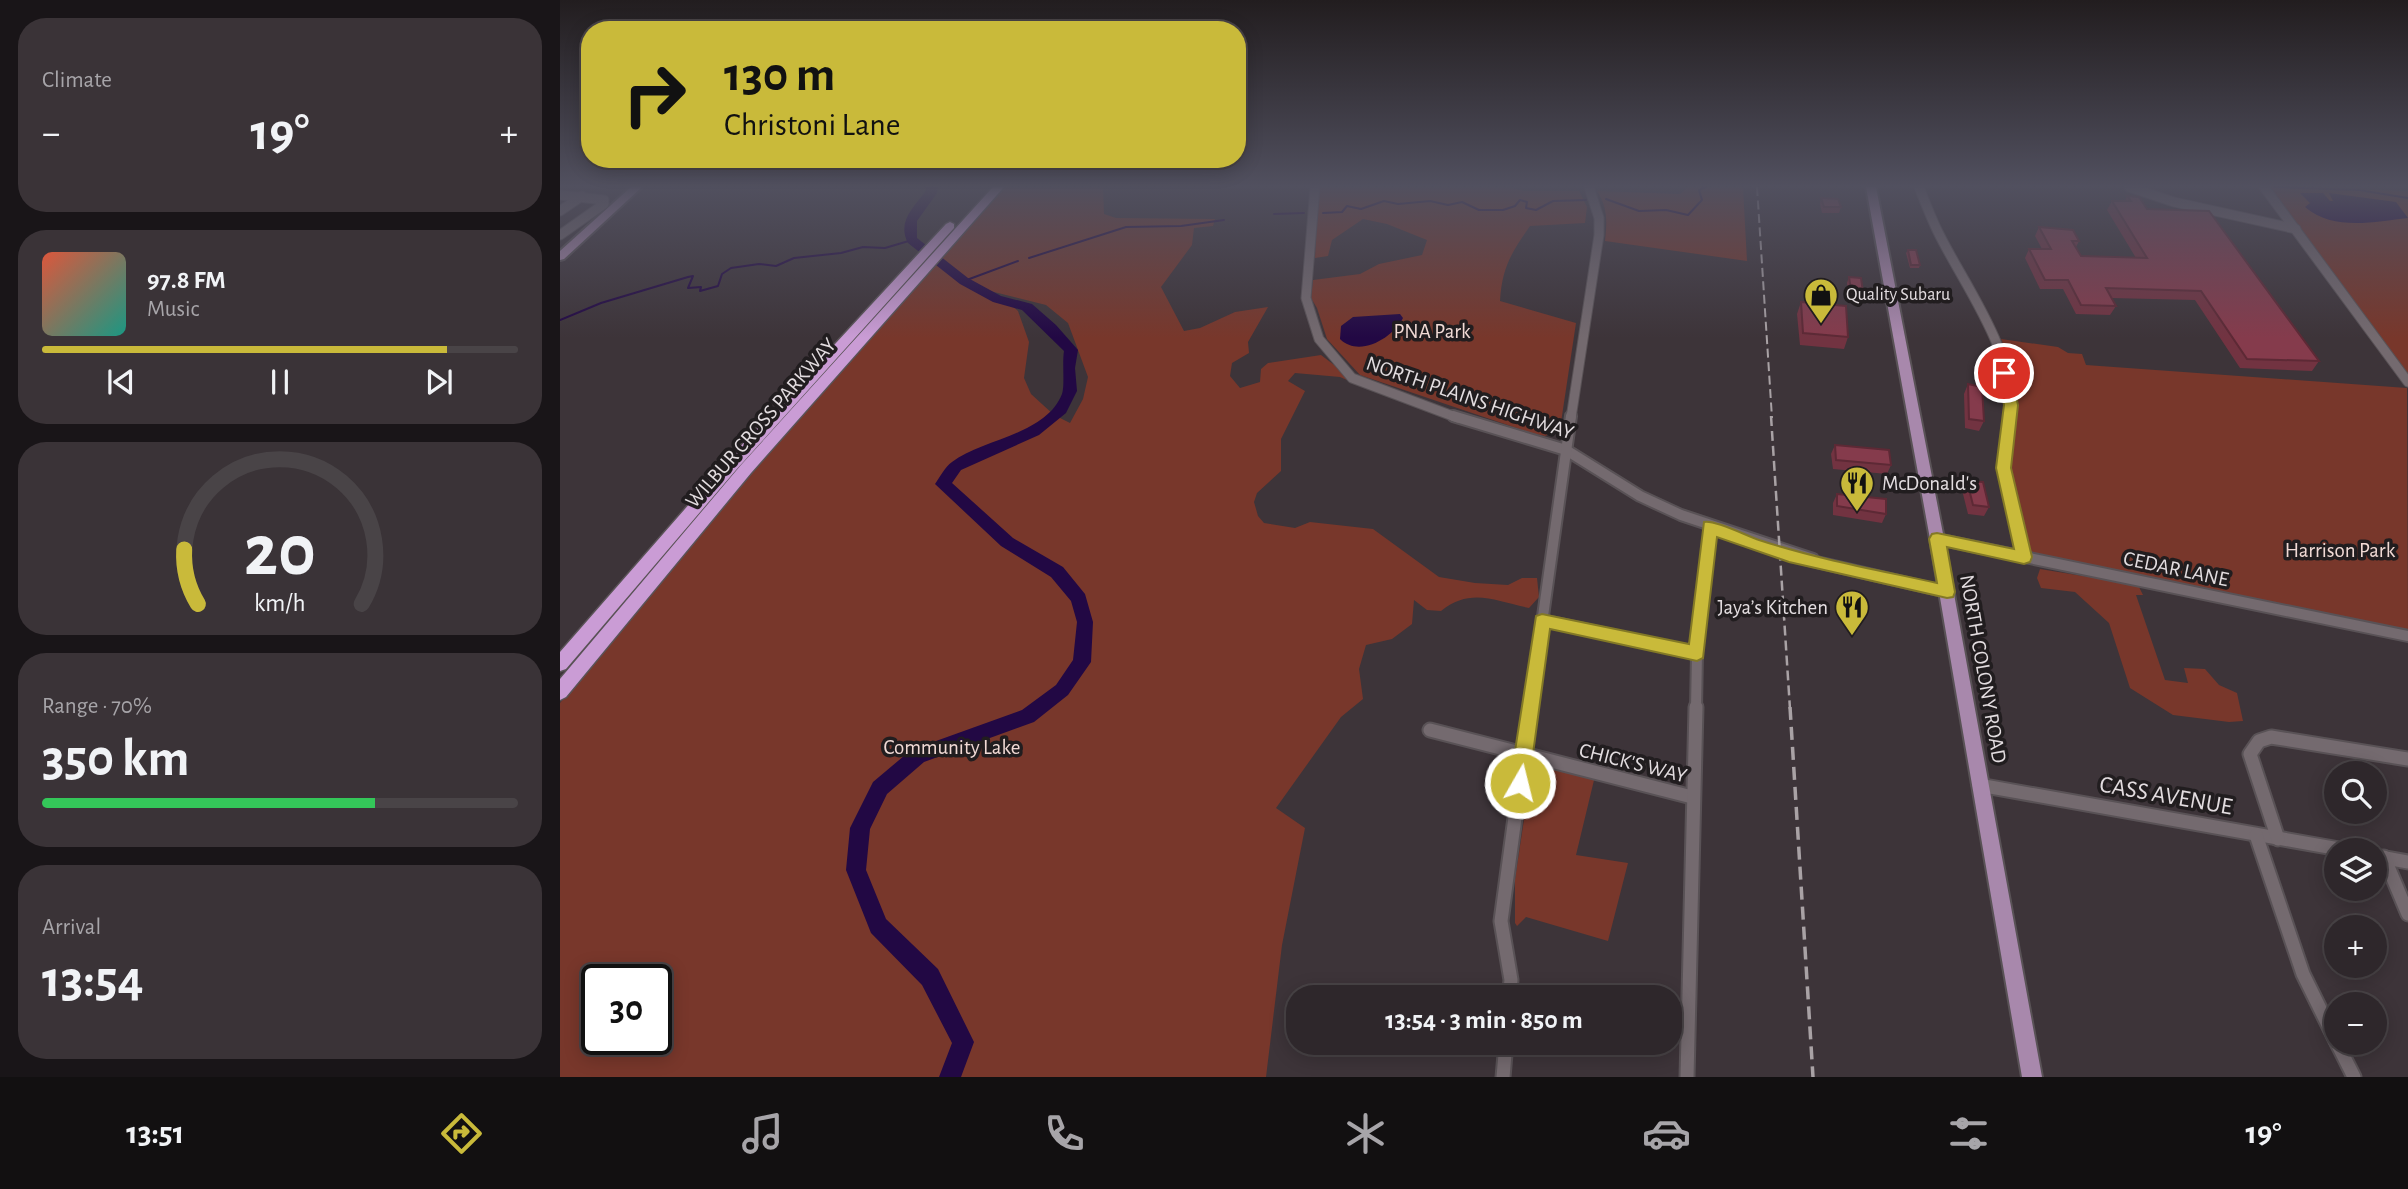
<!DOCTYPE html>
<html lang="en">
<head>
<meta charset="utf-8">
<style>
  :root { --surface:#2e272b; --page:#3a3337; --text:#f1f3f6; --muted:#a7a5a9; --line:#494447; --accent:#c9ba3a }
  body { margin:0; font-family:"Alegreya Sans",sans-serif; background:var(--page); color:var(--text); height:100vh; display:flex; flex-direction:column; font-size:26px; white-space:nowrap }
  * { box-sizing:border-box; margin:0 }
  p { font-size:23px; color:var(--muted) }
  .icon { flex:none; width:38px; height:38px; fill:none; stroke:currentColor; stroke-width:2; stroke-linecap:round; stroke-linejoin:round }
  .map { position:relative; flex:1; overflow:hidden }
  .side { display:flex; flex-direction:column; gap:18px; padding:18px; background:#191518; width:560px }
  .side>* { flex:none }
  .hud { position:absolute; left:21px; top:21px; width:665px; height:147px; border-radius:28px; box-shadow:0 4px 18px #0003,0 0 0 2px var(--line); background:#c9ba3a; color:#111; overflow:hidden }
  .controls { position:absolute; left:1764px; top:761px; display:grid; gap:14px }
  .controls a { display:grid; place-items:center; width:63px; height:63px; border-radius:50%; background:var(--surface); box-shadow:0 4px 18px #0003,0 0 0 2px var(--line); font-size:35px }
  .speed { position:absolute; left:21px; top:964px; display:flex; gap:14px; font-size:35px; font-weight:700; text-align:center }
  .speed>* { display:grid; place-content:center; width:91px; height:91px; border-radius:50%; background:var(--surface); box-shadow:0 4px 18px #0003,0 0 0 2px var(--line); line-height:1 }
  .speed .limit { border:4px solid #111; border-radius:10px; background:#fff; color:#111 }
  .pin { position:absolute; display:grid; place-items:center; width:60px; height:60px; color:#fff; margin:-30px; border:4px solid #fff; border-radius:50%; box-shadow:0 2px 7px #0007 }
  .me { position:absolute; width:77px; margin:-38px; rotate:8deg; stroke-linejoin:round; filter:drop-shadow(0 0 5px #0008) }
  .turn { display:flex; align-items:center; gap:24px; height:147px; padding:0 28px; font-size:32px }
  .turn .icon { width:91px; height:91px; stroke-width:2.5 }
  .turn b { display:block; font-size:49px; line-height:60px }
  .big { font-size:52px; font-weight:700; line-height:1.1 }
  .side .card { flex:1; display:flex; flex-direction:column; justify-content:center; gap:10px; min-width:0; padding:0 24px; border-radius:28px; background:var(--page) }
  .side .dial { align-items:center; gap:0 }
  .dial svg { height:182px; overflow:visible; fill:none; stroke:var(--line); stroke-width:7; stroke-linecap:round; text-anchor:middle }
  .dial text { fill:var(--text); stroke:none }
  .song { display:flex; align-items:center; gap:21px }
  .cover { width:84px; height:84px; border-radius:10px; background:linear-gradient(135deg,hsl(10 70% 55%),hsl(170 70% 35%)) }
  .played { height:7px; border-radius:4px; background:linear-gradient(90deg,var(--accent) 85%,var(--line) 85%) }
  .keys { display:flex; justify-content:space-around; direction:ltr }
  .heat { display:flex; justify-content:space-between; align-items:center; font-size:38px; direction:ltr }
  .charge { height:10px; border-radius:5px; background:linear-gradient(90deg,#34c759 70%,var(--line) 0) }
  .trip { position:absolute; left:726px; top:985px; width:396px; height:70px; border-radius:28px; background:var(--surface); box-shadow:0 4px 18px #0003,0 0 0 2px var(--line); font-weight:700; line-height:70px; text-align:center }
  .tab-bar { display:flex; height:112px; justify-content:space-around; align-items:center; background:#121011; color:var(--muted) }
  .tab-bar .icon { width:49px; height:49px }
  .tab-bar .selected { color:var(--accent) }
  .tab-bar b { font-size:32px; color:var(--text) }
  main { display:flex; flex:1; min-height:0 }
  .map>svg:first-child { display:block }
  .green { fill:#78372b; fill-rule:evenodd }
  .water { fill:#220844 }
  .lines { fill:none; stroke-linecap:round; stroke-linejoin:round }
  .stream { stroke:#220844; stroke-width:2 }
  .river { fill:#220844; fill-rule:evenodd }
  .minor-far2-casing { stroke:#595256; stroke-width:11 }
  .minor-far1-casing { stroke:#595256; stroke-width:14 }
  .minor-casing { stroke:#595256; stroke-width:17 }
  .major-casing { stroke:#595256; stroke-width:4 }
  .highway-casing { stroke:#595256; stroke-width:3 }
  .minor-far2 { stroke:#746a6f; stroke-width:9 }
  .minor-far1 { stroke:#746a6f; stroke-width:10 }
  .minor { stroke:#746a6f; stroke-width:13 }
  .major { fill:#a888ac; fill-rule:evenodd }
  .highway { fill:#ca9cd5; fill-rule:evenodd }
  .rail-far2 { stroke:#a9a2a5; stroke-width:2; stroke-dasharray:9 4.5; stroke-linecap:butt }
  .rail-far1 { stroke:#a9a2a5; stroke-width:2.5; stroke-dasharray:10 5; stroke-linecap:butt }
  .rail { stroke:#a9a2a5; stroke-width:3.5; stroke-dasharray:13 7; stroke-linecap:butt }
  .wall { fill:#723341 }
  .building { fill:#853b4c; stroke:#5d2935; stroke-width:2 }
  .route { fill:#c9ba3a; stroke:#837926; stroke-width:2 }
  .labels { text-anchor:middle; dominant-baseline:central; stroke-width:7; stroke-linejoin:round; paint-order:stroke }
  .far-poi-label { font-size:18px; fill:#e3dde0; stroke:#211d1f; text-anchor:start }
  .park-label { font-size:21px; fill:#f1dad5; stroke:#211d1f }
  .street-label { font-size:21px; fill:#e3dde0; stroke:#211d1f }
  .poi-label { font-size:21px; fill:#e3dde0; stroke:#211d1f; text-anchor:start }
  .near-street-label { font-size:24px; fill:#e3dde0; stroke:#211d1f }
</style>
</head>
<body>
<main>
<section class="side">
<div class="card"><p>Climate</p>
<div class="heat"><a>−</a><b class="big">19°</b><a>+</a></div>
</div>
<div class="card">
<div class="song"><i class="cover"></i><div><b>97.8 FM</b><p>Music</p></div></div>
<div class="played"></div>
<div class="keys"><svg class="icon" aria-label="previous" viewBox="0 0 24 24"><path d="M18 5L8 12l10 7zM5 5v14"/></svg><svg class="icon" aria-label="pause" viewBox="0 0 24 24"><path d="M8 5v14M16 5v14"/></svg><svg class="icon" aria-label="next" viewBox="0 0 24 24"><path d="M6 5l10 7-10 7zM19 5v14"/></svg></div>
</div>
<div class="card dial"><svg viewBox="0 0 100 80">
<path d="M14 69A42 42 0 1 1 86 69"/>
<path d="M14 69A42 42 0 0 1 8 45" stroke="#c9ba3a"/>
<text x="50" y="56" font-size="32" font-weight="700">20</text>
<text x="50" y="72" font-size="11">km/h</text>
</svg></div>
<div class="card"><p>Range · 70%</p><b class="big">350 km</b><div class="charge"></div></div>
<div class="card"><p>Arrival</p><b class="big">13:54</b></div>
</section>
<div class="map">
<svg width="1848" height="1077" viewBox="0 0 1848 1077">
  <rect width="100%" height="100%" fill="#3d3439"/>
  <g class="green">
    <path d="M445,187H543L544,214L556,218L655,219L653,226L634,228L632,245L601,287L624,331L640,328L675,312L708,307L688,342L689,353L672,363L670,376L680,388L700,382L701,369L708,363L761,355L786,374L787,380L780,377L735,373L728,381L745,391L721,439V471L697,493L694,502L698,516L704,523L735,528L750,522L813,529L879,577L915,583L948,585L962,578H977L979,597L969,608C935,601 911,587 881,611L867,610L854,600L852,624L832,639L806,645L799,669L803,699L781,717L716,808L745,828L722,945L706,1077H0V703L166,502ZM422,289L486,305L508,323L528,377L523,399L510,423L494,415L471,394L464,378L469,342L458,311L445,299ZM37,980H96V1040H37Z"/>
    <path d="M758,187H946L965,191H1019L1027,207L1025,223L970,226C951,253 942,268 940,301L1016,323L1000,429L985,436L971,433L800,375L767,339L757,308L751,298L753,280L800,274L819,264L862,255L867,240L827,224L803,219L772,240L768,256L755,258Z"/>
    <path d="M1128,187H1183L1187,261L1045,241C1047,222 1048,208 1037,191L1120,194Z"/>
    <path d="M1710,187L1848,191V377Z"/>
    <path d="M1441,339L1498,347L1508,353L1522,354L1526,365L1847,388L1848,635L1469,553L1450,468L1455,430L1449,359Z"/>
    <path d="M1480,569L1578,585L1583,595H1576L1605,680L1628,683L1624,668L1645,669L1659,685L1677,693L1683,721L1669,722L1613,715L1570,688L1549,623L1515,592L1481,588L1477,578Z"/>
    <path d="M983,765L1035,776L1016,855L1068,863L1048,941L966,917L957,926L955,923V879L971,773Z"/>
  </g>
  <g class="water">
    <path d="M1740,193H1763L1770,201H1773L1769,193L1836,202L1848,218C1813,222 1773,231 1745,207L1750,203Z"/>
    <path d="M840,314L843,318C833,338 799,358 780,339L781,326L793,317Z"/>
  </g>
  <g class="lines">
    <g class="stream">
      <path d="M1714,187L1799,190L1848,198"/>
      <path d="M1046,199L1079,211L1106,210L1128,215L1142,200L1139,190L1146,187"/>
      <path d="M763,213L782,212L787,206L801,209L824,201L838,204L870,201L888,205L902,202L919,210H943L955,206L960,200L967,202L966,208L976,210L993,201L1026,200"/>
      <path d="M714,214L744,213"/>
      <path d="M469,258L566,227L621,226L664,220"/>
      <path d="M404,281L458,261"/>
      <path d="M0,320L41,303L128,277L133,276L128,288L141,287L140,291L158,286L162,274L171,268L199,264L216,266L234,258L281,253L303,247L325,248L352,240"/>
    </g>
    <path class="river" d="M366,187H378L377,193L357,221V238L408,278L441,296L472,304L496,325L518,350L515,368L517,391L506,413L479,435L401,470L392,483L453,538L503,567L525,594L533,622L531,662L508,695L474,722L364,762L327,794L310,829L306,870L326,919L378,969L414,1042L401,1077H379L392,1043L362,985L311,933L286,870L290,828L313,782L351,750L462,710L496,685L513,660L517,622L511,601L491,577L441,546L375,484C380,477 385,467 392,462C422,439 486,435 502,394C505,385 502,363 504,351L462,310L433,302L400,284L348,243C337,222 353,208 365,192Z"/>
    <g class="minor-far2-casing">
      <g id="minor-far2">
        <path d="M755,187L746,298L759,339L792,378L898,418"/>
        <path d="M1359,187C1365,202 1371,218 1378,232C1405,287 1457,353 1450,418"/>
        <path d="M1569,187L1614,202L1736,229"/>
        <path d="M1704,187L1848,382"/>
        <path d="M0,195L44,200V204L0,235"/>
        <path d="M0,211L22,196"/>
        <path d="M1011,418L1039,235V218L1029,187"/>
      </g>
    </g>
    <g class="minor-far1-casing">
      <g id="minor-far1">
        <path d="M893,416L1006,450L1080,496L1121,515L1253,559"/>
        <path d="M1450,416L1444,468L1464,557"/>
        <path d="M1377,539L1848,636"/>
        <path d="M1248,560L1387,592"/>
        <path d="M982,620L1137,653"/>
        <path d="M970,709L1011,416"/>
        <path d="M1136,709L1137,653L1150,526"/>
      </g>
    </g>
    <g class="minor-casing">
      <g id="minor">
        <path d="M870,730L1132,797"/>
        <path d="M1419,785L1785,850"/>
        <path d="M1696,835L1743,974L1776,1041"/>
        <path d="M1718,839L1690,754L1699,741L1711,737L1848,759"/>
        <path d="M1815,856L1848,862"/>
        <path d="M1824,857L1848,914"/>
        <path d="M949,998L951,980L941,921L970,707"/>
        <path d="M1777,1043L1794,1077"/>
        <path d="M943,1077L946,1043"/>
        <path d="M1127,1077L1136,707"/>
      </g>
    </g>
    <g class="major-casing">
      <g id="major">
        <path d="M71,187H82L4,259L0,260V251Z"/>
        <path d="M1306,187H1316L1384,539L1482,1077H1462L1370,539Z"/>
      </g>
    </g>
    <g class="highway-casing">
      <g id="highway">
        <path d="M433,187H444L191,473L6,697L0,700V679L181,465Z"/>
        <path d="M390,222L394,224V228L176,470L6,669L0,671V652L166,462L386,224Z"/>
      </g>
    </g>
    <use href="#minor-far2" class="minor-far2"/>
    <use href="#minor-far1" class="minor-far1"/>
    <use href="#minor" class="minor"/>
    <use href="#major" class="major"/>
    <use href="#highway" class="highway"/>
    <path class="rail-far2" d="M1197,187L1212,418"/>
    <path class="rail-far1" d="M1211,416L1230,709"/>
    <path class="rail" d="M1230,707L1253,1077"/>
  </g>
  <g class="wall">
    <path d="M1567,196L1587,209L1759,361L1752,371L1680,368L1635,300L1551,298L1556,306L1550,315L1516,314L1503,289H1480L1465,258L1469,249H1482L1475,236L1479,227L1519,241L1516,247L1521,256L1576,258L1547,210L1552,201H1565Z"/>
    <path d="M1261,198L1281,207L1279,213H1262L1260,204Z"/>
    <path d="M1348,250L1360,265L1359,268H1350L1346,253Z"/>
    <path d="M1289,277L1303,292L1301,298L1289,297L1287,283Z"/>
    <path d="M1241,302L1288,337L1284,349L1240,345L1237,314Z"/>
    <path d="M1408,384L1424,421L1419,431L1405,428L1404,394Z"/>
    <path d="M1275,445L1331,465L1327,474L1273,469L1271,454Z"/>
    <path d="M1407,481L1429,507L1424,516L1408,514L1402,490Z"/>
    <path d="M1277,494L1326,514L1322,523L1273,515V503Z"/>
  </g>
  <g class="building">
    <path d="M1567,196L1579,197L1587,209L1649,211L1759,361L1687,359L1641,291L1546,288L1556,306L1521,305L1508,280H1485L1469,249H1491L1479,227L1513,230L1519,241H1512L1521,256L1587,258L1552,201H1571Z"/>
    <path d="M1261,198L1278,199L1281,207H1264Z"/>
    <path d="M1348,250H1356L1360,265H1351Z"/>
    <path d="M1289,277L1301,278L1303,292L1291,291Z"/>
    <path d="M1241,302L1286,306L1288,337L1243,333Z"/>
    <path d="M1408,384L1422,387L1424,421L1409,419Z"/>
    <path d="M1275,445L1329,450L1331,465L1276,460Z"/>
    <path d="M1407,481L1423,482L1429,507L1413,505Z"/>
    <path d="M1277,494L1326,499V514L1277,506Z"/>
  </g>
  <linearGradient id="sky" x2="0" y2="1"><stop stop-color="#221d1f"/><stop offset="0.55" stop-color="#51505f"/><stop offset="1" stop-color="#51505f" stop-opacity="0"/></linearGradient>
  <rect width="1848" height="338" fill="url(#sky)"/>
  <path class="route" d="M1444,368L1451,373L1458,405L1451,468L1472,557L1470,562L1464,564L1387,547L1395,592L1393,597L1387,598L1229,562L1157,537L1143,658L1137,661L990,629L969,783L966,790L960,792L953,790L950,783L976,616L982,614L1129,644L1144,522C1154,519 1187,536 1199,540C1257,559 1318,570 1377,583L1369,539L1372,534L1377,533L1454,549L1436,468L1444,405L1438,373Z"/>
  <defs>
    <g id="shop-pin" transform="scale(1.75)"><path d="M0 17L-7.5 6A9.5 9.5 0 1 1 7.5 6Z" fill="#c9ba3a" stroke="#211d1f"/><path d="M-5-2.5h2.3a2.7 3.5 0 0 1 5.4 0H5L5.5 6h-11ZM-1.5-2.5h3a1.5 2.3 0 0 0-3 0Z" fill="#111"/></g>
    <g id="restaurant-pin" transform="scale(1.75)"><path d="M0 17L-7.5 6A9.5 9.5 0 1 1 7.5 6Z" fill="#c9ba3a" stroke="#211d1f"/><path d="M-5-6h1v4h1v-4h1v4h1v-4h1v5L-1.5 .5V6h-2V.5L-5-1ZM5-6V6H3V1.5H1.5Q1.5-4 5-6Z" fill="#111"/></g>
  </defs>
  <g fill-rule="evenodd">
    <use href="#shop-pin" x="1261" y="295"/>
    <use href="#restaurant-pin" x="1297" y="483"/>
    <use href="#restaurant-pin" x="1292" y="607"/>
  </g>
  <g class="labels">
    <g class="far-poi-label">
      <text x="1286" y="295">Quality Subaru</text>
    </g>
    <g class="park-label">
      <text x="872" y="331">PNA Park</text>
      <text x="1780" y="550">Harrison Park</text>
      <text x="392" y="747">Community Lake</text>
    </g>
    <g class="street-label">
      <text transform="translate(910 398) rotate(19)">NORTH PLAINS HIGHWAY</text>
      <text transform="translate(201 423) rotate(-49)">WILBUR CROSS PARKWAY</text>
      <text transform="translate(1616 569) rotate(12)">CEDAR LANE</text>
      <text transform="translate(1423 669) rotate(80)">NORTH COLONY ROAD</text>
      <text transform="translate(1073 763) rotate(14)">CHICK'S WAY</text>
    </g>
    <g class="poi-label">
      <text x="1322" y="483">McDonald's</text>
      <text x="1268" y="607" text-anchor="end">Jaya’s Kitchen</text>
    </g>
    <g class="near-street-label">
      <text transform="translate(1606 796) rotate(10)">CASS AVENUE</text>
    </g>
  </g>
</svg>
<div class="controls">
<a><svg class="icon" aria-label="search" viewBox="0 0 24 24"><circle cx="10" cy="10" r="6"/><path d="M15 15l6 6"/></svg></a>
<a><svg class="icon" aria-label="layers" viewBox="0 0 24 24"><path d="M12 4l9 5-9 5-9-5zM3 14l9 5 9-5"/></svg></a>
<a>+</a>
<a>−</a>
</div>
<div class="speed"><div class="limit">30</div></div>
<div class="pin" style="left:1444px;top:373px;background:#d93025"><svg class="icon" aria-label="arrive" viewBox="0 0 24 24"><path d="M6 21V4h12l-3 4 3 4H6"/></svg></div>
<svg class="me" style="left:960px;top:783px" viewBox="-20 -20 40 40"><circle r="17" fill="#c9ba3a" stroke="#fff" stroke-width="3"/><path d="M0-11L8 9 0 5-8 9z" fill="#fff"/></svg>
<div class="trip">13:54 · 3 min · 850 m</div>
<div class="hud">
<div class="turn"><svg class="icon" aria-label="right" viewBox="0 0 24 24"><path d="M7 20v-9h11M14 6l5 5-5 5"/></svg><div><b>130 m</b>Christoni Lane</div></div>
</div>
</div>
</main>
<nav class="tab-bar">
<b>13:51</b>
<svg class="icon selected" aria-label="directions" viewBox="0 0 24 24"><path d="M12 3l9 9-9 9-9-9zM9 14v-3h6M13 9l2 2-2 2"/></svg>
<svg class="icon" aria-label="music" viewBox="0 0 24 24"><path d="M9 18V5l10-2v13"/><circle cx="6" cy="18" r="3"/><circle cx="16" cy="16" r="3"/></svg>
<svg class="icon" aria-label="phone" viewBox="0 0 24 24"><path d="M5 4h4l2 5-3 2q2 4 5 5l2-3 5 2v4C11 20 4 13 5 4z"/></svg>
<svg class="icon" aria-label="climate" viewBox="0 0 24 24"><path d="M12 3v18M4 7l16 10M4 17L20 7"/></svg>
<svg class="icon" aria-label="car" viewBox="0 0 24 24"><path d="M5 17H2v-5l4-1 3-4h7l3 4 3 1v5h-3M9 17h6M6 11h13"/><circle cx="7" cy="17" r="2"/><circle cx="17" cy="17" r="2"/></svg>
<svg class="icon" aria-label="filters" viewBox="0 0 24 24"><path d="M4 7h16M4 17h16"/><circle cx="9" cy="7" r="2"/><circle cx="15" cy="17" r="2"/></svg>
<b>19°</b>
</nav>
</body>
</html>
